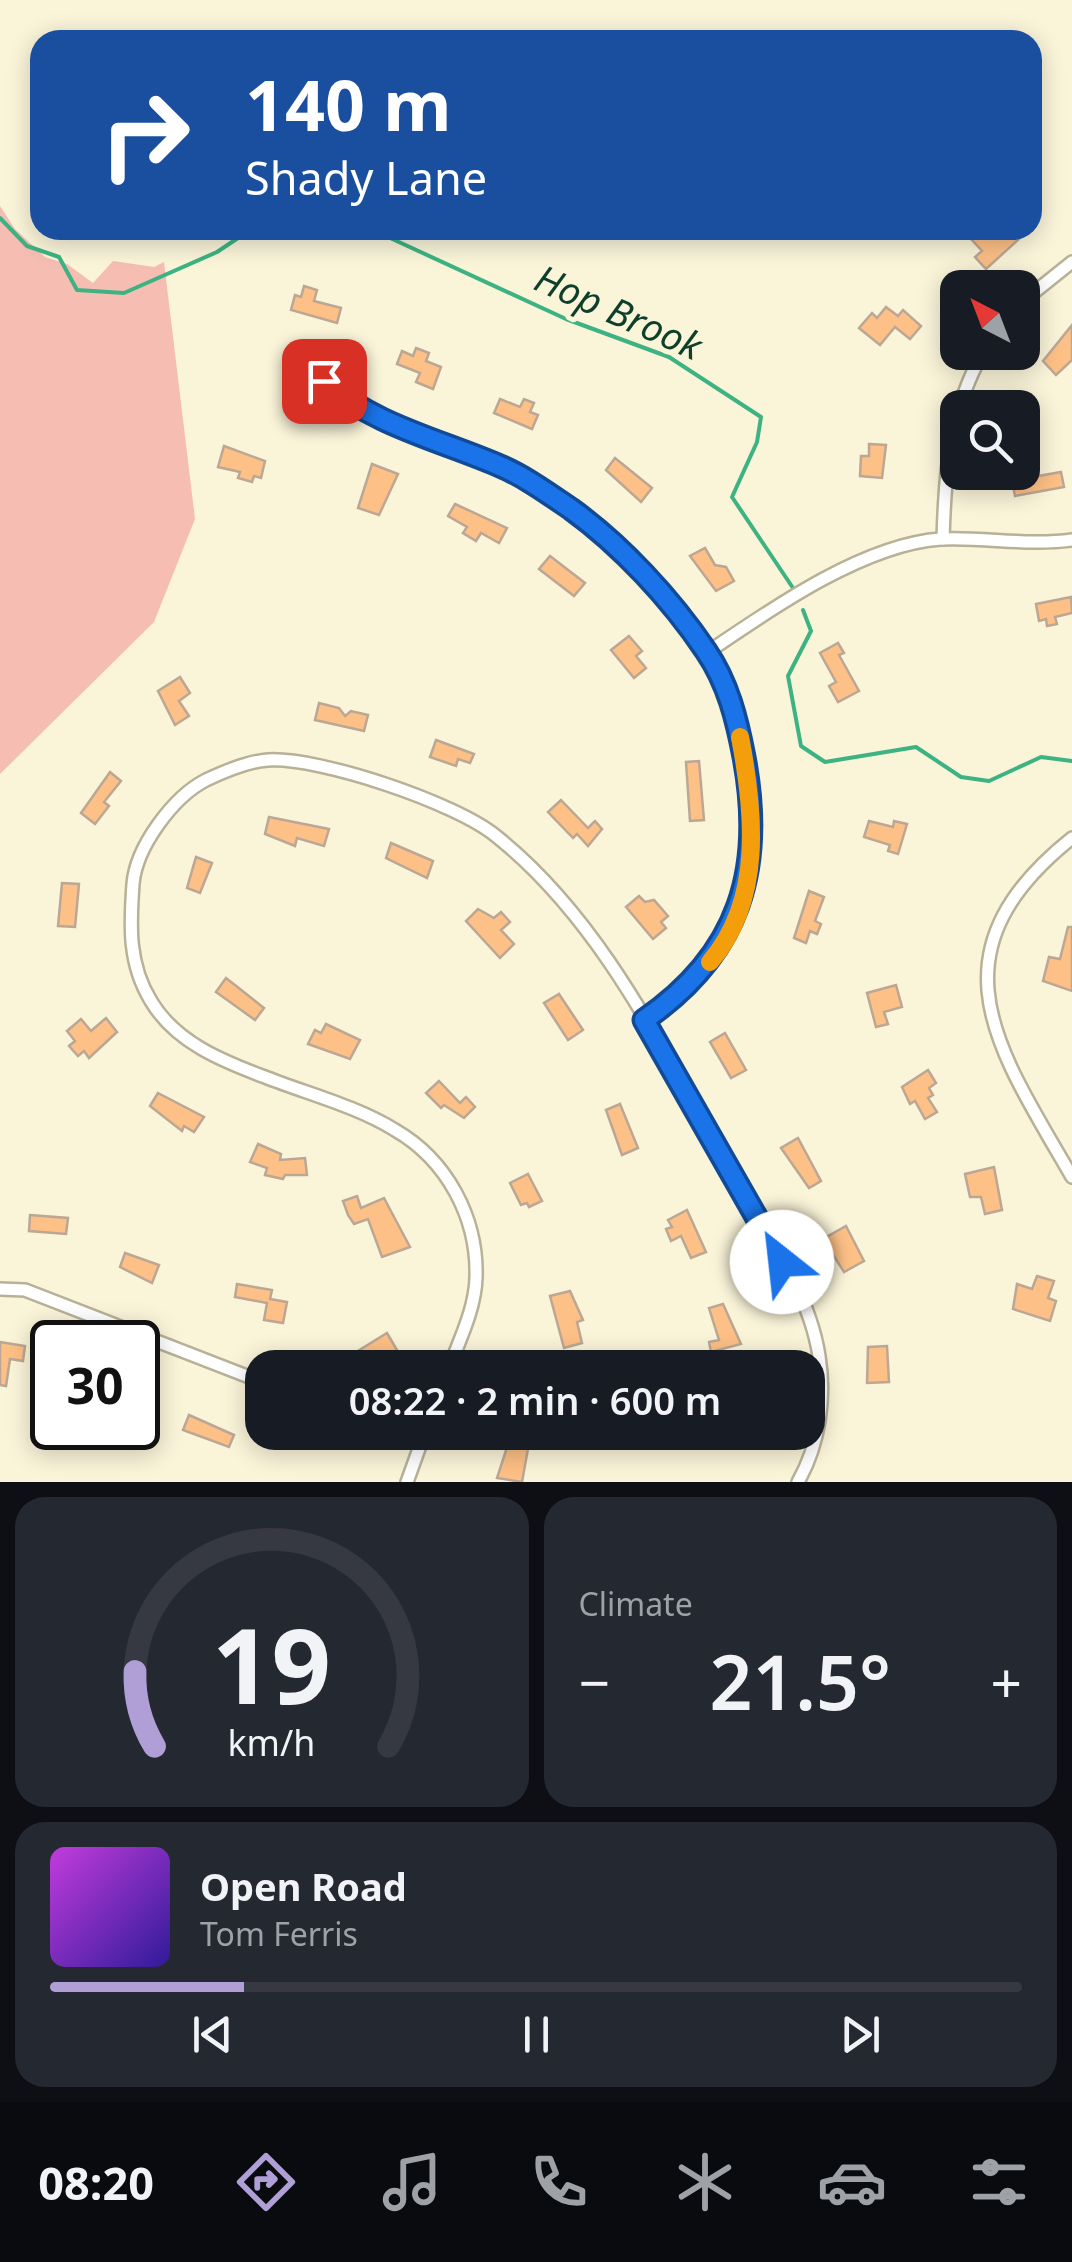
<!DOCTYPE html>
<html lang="en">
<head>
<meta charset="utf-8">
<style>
  :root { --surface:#171b24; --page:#242831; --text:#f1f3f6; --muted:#9ea1a6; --line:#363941; --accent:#b09fd6 }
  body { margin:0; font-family:"Noto Sans",sans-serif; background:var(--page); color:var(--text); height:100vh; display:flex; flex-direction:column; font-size:38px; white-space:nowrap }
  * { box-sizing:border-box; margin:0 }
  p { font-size:32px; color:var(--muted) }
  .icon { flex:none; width:55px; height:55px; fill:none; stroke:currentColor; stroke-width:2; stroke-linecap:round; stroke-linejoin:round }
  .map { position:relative; height:1482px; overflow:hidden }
  .sheet { display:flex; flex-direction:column; gap:15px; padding:15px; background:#0d0f14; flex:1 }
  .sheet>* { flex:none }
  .guide { position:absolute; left:30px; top:30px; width:1012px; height:210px; border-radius:30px; box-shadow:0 5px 25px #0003; background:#1a4fa0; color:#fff; overflow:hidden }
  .needle { width:65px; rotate:318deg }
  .fabs { position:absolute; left:940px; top:270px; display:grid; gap:20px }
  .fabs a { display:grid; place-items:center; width:100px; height:100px; border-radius:20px; background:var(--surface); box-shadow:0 5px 25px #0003; font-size:50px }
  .speed { position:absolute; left:30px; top:1320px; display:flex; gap:20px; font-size:50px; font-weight:700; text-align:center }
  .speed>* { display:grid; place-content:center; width:130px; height:130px; border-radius:50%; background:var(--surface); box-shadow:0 5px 25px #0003; line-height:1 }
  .speed .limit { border:5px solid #111; border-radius:15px; background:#fff; color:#111 }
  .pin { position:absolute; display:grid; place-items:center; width:85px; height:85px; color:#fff; margin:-42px; border-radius:20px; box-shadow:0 5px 15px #0006 }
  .me { position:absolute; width:110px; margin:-55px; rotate:331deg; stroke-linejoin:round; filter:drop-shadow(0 0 8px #0008) }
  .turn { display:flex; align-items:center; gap:35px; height:210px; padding:0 50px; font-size:45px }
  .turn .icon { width:130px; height:130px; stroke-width:2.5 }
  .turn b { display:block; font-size:70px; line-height:85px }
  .big { font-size:75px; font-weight:600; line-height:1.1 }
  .sheet .tile { flex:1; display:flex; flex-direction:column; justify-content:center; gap:15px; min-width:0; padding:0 35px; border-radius:30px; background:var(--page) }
  .sheet .dial { align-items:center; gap:0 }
  .dial svg { height:260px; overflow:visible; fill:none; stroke:var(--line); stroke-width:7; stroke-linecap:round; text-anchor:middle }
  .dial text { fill:var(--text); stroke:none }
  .song { display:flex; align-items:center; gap:30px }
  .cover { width:120px; height:120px; border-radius:15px; background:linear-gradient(135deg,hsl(290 70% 55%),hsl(250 70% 35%)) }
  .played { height:10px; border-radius:5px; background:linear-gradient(90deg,var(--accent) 20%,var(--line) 20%) }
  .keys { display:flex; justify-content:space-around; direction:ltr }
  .heat { display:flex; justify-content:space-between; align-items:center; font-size:55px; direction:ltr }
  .sheet .tiles { flex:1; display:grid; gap:15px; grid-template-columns:1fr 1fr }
  .tile:last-child { grid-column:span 2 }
  .trip { position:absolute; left:245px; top:1350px; width:580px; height:100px; border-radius:30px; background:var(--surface); box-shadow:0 5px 25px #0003; font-weight:600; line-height:100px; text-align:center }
  .tabs { display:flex; height:160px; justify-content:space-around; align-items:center; background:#090b0e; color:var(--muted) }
  .tabs .icon { width:70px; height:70px }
  .tabs .selected { color:var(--accent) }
  .tabs b { font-size:45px; color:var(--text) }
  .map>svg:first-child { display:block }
  .green { fill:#f6beb3 }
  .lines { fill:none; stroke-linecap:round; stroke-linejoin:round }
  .stream { stroke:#3db383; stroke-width:4 }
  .building { fill:#fdc086; stroke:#bca795; stroke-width:2.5 }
  .street-casing { stroke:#b7b198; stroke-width:16 }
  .street { stroke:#fff; stroke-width:11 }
  .route-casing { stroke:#114b97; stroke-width:25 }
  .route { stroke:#1a73e8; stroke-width:18 }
  .slow { stroke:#f59e0b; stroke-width:18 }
  .labels { text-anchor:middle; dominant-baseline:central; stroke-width:10; stroke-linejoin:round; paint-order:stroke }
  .water-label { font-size:38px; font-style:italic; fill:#0d3f2b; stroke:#faf4d9 }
</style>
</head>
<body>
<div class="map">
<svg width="1072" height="1482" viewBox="0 0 1072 1482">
  <rect width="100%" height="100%" fill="#faf4d9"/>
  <path class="green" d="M0,206L15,229L45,257L67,264L93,283L113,261L154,267L164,262L195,519L154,622L0,774Z"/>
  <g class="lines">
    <g class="stream">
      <path d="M0,218L27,246L59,257L77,290L124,293L217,252L250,230"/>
      <path d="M384,230L388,237L566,319L669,357L761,417L757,442L732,497L793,588"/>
      <path d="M803,610L811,631L788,676L801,746L825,762L916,747L961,777L989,781L1041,757L1072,761"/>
    </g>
  </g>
  <g class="building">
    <path d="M990,230H1012L1020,238L986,269L975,257L982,251L972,240Z"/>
    <path d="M304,286L317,290L314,301L341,308L337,323L291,310L295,295L301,297Z"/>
    <path d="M886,307L898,316L903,310L921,326L910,339L895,327L880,345L859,328L872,313L877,318Z"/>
    <path d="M1072,325V360L1056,375L1043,361Z"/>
    <path d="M416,348L429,353L426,361L441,367L433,389L416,382L420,373L397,364L402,351L413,356Z"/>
    <path d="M500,399L520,407L524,399L534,403L530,412L538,415L532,429L494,413Z"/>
    <path d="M869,444L886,445L882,478L860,476L861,456H869Z"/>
    <path d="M224,446L265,461L261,478L254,476L252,482L238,478L240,472L218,467Z"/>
    <path d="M615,458L652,488L641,502L606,470Z"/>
    <path d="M372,464L398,474L379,515L358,508Z"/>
    <path d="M1037,470L1038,476L1061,472L1064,487L1015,496L1011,475Z"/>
    <path d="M455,504L507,528L499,543L481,533L476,541L463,533L467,527L448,516Z"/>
    <path d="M705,548L715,565L726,567L734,581L716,591L690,556Z"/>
    <path d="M550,556L585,583L574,596L539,569Z"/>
    <path d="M1071,597L1072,613L1055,617L1057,624L1047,626L1046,619L1039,621L1036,604Z"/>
    <path d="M629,636L642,651L636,656L646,668L634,678L611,650Z"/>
    <path d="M838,643L844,653L839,655L859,691L838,702L829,686L836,682L820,653Z"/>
    <path d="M180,677L190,693L179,701L189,716L175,725L158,691Z"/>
    <path d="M319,703L339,708L345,716L351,711L368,715L364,731L315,720Z"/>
    <path d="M436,740L474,754L470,763L458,759L456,766L430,757Z"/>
    <path d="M699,761L704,820L690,821L686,762Z"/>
    <path d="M110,772L121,781L104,802L109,806L95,824L81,813Z"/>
    <path d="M561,800L588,828L595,821L602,829L588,846L577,834L573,838L548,812Z"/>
    <path d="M269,817L329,829L324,846L297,838L295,846L265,834Z"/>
    <path d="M869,821L893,827L894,821L907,824L898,854L888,851L890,845L864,837Z"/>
    <path d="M391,843L433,861L427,878L386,858Z"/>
    <path d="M196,857L212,863L200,893L187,888Z"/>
    <path d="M62,883L79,884L75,927L58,926Z"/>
    <path d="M809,891L824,897L815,921L821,924L817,934L810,931L806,943L794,938Z"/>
    <path d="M639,896L645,902L654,900L668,916L661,922L666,928L653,939L626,907Z"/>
    <path d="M478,909L494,918L501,912L510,922L501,930L514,944L500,958L466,921Z"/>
    <path d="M1068,927H1072V991L1043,981L1049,957L1060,959Z"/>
    <path d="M226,978L264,1008L255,1020L216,992Z"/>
    <path d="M896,985L902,1007L884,1012L888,1024L876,1027L867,993Z"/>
    <path d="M559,994L583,1030L568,1040L544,1003Z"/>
    <path d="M106,1018L117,1032L89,1058L84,1051L78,1056L69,1046L75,1041L67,1031L81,1019L91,1031Z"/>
    <path d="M326,1024L360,1040L350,1059L308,1044L315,1030L321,1033Z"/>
    <path d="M725,1033L746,1070L731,1078L710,1042Z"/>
    <path d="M928,1070L936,1083L929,1088L933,1095L928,1098L937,1112L925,1119L915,1101L910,1104L902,1087Z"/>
    <path d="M439,1081L460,1103L466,1097L475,1107L464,1118L444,1105L441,1108L426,1093Z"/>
    <path d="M158,1093L204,1117L194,1132L184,1126L182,1131L150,1106Z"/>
    <path d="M620,1104L638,1148L622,1155L606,1110Z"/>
    <path d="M798,1138L821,1181L809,1188L781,1148Z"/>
    <path d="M258,1144L281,1154L280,1160L305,1158L307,1175H285L283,1179L265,1175L267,1168L250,1162Z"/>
    <path d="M994,1167L1002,1210L985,1214L981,1197H970L965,1174Z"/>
    <path d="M528,1174L542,1201L529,1207L527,1203L521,1205L510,1183Z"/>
    <path d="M357,1196L361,1208L384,1198L410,1247L382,1257L368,1219L354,1224L348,1215L343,1201Z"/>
    <path d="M687,1210L706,1252L691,1258L681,1236L671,1241L666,1229L672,1227L668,1220Z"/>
    <path d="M30,1215L68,1218L66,1234L29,1231Z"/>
    <path d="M846,1226L864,1261L844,1272L823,1239Z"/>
    <path d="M125,1253L159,1265L152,1283L120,1267Z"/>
    <path d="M1037,1276L1054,1281L1048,1298L1056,1301L1050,1321L1013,1309L1017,1284L1032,1289Z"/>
    <path d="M237,1284L272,1290L270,1299L287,1302L283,1323L264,1320L267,1303L235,1297Z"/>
    <path d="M570,1291L583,1320L577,1322L582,1343L564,1348L550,1296Z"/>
    <path d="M723,1304L741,1344L711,1352L709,1342L719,1340L709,1308Z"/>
    <path d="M387,1333L397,1350L356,1368L352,1362L358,1351Z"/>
    <path d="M0,1342L25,1346L23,1361L10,1359L6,1386L0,1385Z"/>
    <path d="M887,1346L889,1382L867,1383L868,1347Z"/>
    <path d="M189,1415L234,1435L229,1447L183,1430Z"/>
    <path d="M512,1432H531L522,1482L497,1478Z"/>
  </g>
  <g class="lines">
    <g class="street-casing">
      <g id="street">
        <path d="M1022,302L1072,262"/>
        <path d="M324,381C372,425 440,440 500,466C524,476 549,494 571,509C621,546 671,599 706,651C759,729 771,874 717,954C699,980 670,1001 644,1019"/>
        <path d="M943,539C945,471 949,413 983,352"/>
        <path d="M708,652C771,609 864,544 941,539C986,537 1027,546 1072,540"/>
        <path d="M1072,838C927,954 997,1047 1072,1177"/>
        <path d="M0,1289L25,1290L262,1382"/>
        <path d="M449,1368C460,1339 475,1309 476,1278C478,1218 447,1160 395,1130C356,1106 308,1094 265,1077C222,1061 175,1042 151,1001C128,964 130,925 133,884C136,847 173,797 206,780C223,772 250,761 268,760C320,757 456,803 496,836C604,922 664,1054 731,1171C763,1227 809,1290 819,1356C826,1399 819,1445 798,1482"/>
        <path d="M390,1432L420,1446"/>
        <path d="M407,1482L425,1432"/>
      </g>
    </g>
    <use href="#street" class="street"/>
  </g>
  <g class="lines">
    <g class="route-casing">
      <path id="route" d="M324,381C372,425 440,440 500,466C524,476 549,494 571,509C621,545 671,599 706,651C728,683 737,720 744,757C765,869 740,954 644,1020L782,1262"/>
    </g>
    <use href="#route" class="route"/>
    <path class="slow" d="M710,962C764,899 754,811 740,737"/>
  </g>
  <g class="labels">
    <g class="water-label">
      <text transform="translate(619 311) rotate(24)">Hop Brook</text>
    </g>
  </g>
</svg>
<div class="fabs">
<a><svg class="needle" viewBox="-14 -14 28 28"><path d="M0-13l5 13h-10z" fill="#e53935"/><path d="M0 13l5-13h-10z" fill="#9ea1a6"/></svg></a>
<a><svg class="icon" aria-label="search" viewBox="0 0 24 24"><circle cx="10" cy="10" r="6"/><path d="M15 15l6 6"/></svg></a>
</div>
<div class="speed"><div class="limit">30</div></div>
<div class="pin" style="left:324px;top:381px;background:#d93025"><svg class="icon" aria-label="arrive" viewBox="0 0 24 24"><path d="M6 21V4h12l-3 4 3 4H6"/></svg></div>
<svg class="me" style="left:782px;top:1262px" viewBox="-20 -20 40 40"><circle r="19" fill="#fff"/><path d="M0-13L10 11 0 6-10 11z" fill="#1a73e8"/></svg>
<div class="trip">08:22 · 2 min · 600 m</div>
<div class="guide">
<div class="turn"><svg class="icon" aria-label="right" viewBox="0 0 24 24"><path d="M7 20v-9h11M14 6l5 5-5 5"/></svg><div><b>140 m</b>Shady Lane</div></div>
</div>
</div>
<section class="sheet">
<div class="tiles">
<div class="tile dial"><svg viewBox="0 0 100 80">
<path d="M14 69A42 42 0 1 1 86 69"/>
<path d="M14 69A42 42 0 0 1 8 46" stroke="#b09fd6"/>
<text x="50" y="56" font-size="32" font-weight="700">19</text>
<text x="50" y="72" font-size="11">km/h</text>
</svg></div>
<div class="tile"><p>Climate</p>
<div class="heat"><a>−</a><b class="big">21.5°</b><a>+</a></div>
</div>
<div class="tile">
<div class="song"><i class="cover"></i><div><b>Open Road</b><p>Tom Ferris</p></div></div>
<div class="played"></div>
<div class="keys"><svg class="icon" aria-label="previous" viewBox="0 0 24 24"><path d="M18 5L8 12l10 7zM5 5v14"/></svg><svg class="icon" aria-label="pause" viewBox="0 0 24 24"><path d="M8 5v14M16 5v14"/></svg><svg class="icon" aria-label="next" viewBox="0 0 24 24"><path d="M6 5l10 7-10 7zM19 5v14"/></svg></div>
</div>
</div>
</section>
<nav class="tabs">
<b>08:20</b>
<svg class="icon selected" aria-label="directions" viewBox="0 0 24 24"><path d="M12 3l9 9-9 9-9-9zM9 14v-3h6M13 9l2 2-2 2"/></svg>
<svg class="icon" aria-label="music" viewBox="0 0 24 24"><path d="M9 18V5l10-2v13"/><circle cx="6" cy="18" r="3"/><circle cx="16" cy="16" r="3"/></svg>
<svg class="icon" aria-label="phone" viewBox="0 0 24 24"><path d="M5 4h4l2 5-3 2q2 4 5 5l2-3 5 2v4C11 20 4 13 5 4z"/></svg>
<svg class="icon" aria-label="climate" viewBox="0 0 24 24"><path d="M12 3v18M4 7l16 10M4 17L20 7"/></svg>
<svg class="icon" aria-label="car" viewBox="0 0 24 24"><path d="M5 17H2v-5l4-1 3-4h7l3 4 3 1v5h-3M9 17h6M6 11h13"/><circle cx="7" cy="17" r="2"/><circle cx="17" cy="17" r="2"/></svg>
<svg class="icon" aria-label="filters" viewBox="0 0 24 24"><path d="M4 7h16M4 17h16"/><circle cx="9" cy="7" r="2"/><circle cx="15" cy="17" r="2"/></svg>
</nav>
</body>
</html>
